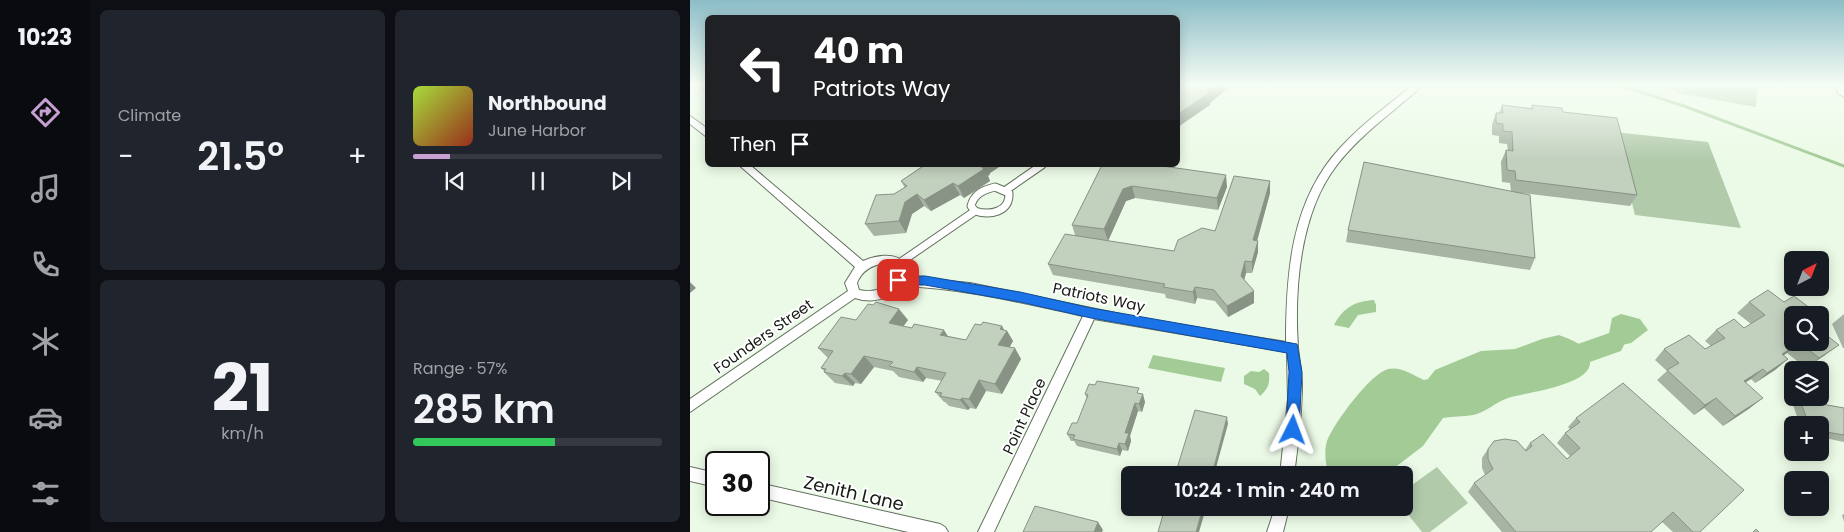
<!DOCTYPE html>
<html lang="en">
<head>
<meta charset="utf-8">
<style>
  :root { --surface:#171b24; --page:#20242c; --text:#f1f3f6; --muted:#9ea1a6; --line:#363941; --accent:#c6a0d2 }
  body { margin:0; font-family:Poppins,sans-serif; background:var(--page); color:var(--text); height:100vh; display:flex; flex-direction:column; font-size:19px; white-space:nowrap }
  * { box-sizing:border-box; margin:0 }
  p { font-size:16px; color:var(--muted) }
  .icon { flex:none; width:28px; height:28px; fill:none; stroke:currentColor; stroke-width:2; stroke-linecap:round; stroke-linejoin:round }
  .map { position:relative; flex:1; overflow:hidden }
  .side { display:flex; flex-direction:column; gap:10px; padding:10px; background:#0d0f14; width:600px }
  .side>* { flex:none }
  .guide { position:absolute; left:15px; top:15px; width:475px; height:152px; border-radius:8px; box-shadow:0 2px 12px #0003; background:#202124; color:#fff; overflow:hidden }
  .needle { width:32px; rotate:42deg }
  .tools { position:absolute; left:1094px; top:251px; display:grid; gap:10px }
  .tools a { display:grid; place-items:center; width:45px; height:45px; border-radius:8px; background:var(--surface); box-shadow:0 2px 12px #0003; font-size:25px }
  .speed { position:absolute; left:15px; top:451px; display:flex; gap:10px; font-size:25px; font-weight:700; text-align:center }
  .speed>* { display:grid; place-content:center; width:65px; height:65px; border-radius:50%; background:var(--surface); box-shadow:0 2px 12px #0003; line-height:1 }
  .speed .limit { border:2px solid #111; border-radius:8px; background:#fff; color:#111 }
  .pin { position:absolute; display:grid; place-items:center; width:42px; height:42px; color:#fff; margin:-21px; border-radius:10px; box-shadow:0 2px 8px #0006 }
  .me { position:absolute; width:55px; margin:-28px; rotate:3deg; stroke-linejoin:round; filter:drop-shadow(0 0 4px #0008) }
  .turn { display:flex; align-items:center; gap:18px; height:105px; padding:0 25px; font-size:22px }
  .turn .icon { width:65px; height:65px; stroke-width:2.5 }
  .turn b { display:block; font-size:35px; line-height:42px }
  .then { display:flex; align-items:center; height:48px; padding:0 25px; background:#0003; gap:10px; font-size:19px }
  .big { font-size:38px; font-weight:600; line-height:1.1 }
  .side .tile { flex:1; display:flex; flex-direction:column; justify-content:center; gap:8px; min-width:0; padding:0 18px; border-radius:8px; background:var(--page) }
  .side .dial { align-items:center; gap:0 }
  .dial b { font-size:65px; line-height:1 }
  .song { display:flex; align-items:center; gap:15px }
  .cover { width:60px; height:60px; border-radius:8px; background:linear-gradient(135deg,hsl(80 70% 55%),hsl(10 70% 35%)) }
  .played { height:5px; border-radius:2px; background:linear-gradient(90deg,var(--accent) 15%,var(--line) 15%) }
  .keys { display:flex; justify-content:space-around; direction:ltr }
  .heat { display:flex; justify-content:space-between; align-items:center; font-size:28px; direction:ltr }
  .charge { height:8px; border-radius:4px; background:linear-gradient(90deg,#34c759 57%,var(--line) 0) }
  .side .tiles { flex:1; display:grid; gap:10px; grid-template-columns:repeat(2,1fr) }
  .trip { position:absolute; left:431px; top:466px; width:292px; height:50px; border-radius:8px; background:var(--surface); box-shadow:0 2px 12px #0003; font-weight:600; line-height:50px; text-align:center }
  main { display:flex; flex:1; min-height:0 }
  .tabs { display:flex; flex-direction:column; width:90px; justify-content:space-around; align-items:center; background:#090b0e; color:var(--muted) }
  .tabs .icon { width:35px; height:35px }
  .tabs .active { color:var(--accent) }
  .tabs b { font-size:22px; color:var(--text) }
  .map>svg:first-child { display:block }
  .green { fill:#b1caaa }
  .water { fill:#a2cb96 }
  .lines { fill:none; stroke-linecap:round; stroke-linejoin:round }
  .stream { stroke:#a2cb96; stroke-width:3 }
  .river { fill:#a2cb96; fill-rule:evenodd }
  .pedestrian-casing { stroke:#63705f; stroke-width:9 }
  .minor-casing { stroke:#63705f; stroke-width:2 }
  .secondary-casing { stroke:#63705f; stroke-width:2 }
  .pedestrian { stroke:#fff; stroke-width:7 }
  .minor { fill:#fff; fill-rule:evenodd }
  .secondary { fill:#fff; fill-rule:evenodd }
  .wall { fill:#a7b3a3 }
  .shaded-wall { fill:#889285 }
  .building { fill:#c2d0be; stroke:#889285 }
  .route { fill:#1a73e8; stroke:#114b97 }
  .labels { text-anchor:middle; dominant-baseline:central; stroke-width:4; stroke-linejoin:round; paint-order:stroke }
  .street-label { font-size:15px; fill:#151b14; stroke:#fff }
  .near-street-label { font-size:18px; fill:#151b14; stroke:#fff }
</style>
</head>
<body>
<main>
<nav class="tabs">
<b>10:23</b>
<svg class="icon active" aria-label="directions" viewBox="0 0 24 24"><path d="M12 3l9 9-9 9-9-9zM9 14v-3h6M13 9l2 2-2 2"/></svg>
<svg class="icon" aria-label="music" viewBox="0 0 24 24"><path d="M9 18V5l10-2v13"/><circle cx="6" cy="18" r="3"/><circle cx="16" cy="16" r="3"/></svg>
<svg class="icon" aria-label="phone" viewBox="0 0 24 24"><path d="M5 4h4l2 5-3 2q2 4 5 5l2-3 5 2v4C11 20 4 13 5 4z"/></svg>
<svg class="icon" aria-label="climate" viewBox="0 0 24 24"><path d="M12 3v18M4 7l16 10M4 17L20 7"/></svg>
<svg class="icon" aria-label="car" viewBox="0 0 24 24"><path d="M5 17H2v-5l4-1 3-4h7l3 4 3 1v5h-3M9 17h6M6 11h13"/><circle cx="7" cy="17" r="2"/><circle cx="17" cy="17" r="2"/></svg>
<svg class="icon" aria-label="filters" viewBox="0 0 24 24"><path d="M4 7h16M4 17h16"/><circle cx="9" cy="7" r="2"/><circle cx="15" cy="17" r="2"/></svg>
</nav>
<section class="side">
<div class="tiles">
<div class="tile"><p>Climate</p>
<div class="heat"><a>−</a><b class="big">21.5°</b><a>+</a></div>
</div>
<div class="tile">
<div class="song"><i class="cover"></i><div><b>Northbound</b><p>June Harbor</p></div></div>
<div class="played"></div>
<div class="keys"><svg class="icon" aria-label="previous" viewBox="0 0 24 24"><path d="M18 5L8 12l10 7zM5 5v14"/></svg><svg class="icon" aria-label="pause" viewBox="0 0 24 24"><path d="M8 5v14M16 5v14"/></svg><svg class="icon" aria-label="next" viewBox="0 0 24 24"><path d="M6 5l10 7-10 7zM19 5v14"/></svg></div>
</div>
<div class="tile dial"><b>21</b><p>km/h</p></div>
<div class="tile"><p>Range · 57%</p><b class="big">285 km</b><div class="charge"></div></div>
</div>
</section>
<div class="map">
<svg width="1154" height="532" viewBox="0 0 1154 532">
  <rect width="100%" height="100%" fill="#ebfae6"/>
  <g class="green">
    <path d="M970,85H1067L1066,107L993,94Z"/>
    <path d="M924,132L1018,142L1051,228L945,215Z"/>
    <path d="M747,467L778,503L740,532H732L713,508H715V490Z"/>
  </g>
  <g class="water">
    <path d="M684,300L686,305V312L668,315L659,328L644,325C653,308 665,301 684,300Z"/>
    <path d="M931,314L950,319L958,330L941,343L927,346L918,339L922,318Z"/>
    <path d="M869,335C881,340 894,343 899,357C910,385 835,392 818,398C806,402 795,413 783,415C773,417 763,416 753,418L733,446L699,472L692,475H640C635,467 634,450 637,441C644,423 680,374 698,369C711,366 723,375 734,380L738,379L745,370L791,351L825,349L852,339Z"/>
    <path d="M463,355L535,368L531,382L458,368Z"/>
    <path d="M574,369L579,373C580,384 578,389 570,396L565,389L554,384V376L561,371L569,372Z"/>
  </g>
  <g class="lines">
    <path class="stream" d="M929,85L994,106L1154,166"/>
    <path class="river" d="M922,332L931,335L935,343L931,351L897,363L888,360L884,352L888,344Z"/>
    <g class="pedestrian-casing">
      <g id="pedestrian">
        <path d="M305,187L319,193C320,212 300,216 285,211L281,206C284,194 293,190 305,187Z"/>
        <path d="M316,190L352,165"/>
        <path d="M208,264L285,211"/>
      </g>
    </g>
    <g class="minor-casing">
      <g id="minor">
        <path d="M723,85H732C724,94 713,102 704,110C683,127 663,144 647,165C610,212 604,289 608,347C609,359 612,372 612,384C612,415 608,445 604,475H590L598,399L597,352L404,319L304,532H288L393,316C333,303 273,288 211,286C200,299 182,304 165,298L0,412V399L158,291L155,283L165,267L49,165H60L173,261C189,254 220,250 215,277L280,283L450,318L596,342C596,273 601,201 650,148C672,124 698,105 723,85ZM195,263L205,269C202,287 186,294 169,290L167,283C172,270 182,265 195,263Z"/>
        <path d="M0,116L18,129V138L0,124Z"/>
        <path d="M0,467L26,473V487L0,481Z"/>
        <path d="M69,483L250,524L255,527L258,532H218L69,497Z"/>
        <path d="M585,508H599L593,532H577Z"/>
      </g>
    </g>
    <g class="secondary-casing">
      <path id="secondary" d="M1146,85H1154V97L1148,93Z"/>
    </g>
    <use href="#pedestrian" class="pedestrian"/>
    <use href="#minor" class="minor"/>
    <use href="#secondary" class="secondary"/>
  </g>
  <g class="wall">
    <path d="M812,105L841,108L842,105L873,112L947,195L940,206L831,193L845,258L840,270L656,242L658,230L821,191L820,183L812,182L811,162L816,150L818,151L817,144L809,143V136L802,135V125L806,113H809Z"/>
    <path d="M230,165H312L300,173V174L298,176L300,181L274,198L270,195L241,211L234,206L222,214L216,233L184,236L175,224L204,194L215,188L211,181L231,167Z"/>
    <path d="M412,165L537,187L528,210L445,198L436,201L418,241L484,251L525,231L580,181V193L567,241L568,252L562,273H556L554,280L564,303L538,317L525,301L507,298L505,304L476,298L475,294L363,275L358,264L385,235L382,225Z"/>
    <path d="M1059,302L1130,342L1135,355L1116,368L1097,353L1093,356L1098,359L1085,370L1065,383L1061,379L1055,383L1060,408L1033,426L1014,408L1004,415L967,380L977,371L965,360L974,349H1015L1021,346L1015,341L1026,330L1054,328L1061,324L1047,313Z"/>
    <path d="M1154,314V348H1153L1142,324Z"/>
    <path d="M166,320H218L213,326L276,340L291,325L312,326L314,330L317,331L323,341L319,347L331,359L312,394L296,391L286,409L280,408L278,410L259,406L255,402H254L245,392L252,381L236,378L233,382L209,377L203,371L184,367L171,384L165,383L163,386L145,383L134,372H135L131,368L138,358L128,348Z"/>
    <path d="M395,394H451L455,402L452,412L448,411L440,436L441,441L438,451L432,450L430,456L387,446L384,441H381L377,434L387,423L397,399Z"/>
    <path d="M1110,400L1154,408V442L1130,437V425H1110L1103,405Z"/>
    <path d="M886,418L1010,532H983L972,522L961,532H812L778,492L784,483L795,475L792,468V458L798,449L835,450L840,443L877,459L880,456L867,443L875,433L880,429L878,427Z"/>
    <path d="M1154,514V522L1152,515Z"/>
  </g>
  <g class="shaded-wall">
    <path d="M526,85H542L520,103V105L488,127V114Z"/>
    <path d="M291,165H312L300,173V174L298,176L300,181L274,198L268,186Z"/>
    <path d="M536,175L537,187L528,210L527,198Z"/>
    <path d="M580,181V193L564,252L563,240Z"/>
    <path d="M263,183L270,195L241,211L234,200Z"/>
    <path d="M442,186L445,198L436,201L418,241L414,229L433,189Z"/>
    <path d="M227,194L234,206L222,214L216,233L209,221L215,202Z"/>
    <path d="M568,241V252L562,273V262Z"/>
    <path d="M555,261L556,273L552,288L551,276Z"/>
    <path d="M0,282L6,288L0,293Z"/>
    <path d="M505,287L507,298L505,304L503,292Z"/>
    <path d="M564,291V303L538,317L537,306Z"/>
    <path d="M209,309L218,320L208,334L199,323Z"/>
    <path d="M312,326L315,332L317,331L323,341L315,356L308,345L310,329Z"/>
    <path d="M254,330L261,341L250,335Z"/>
    <path d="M1110,343L1097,353L1079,365L1092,354Z"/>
    <path d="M1149,345L1135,355L1116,368L1129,358Z"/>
    <path d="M325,348L331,359L312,394L305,384Z"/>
    <path d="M174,356L184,367L171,384L161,374Z"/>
    <path d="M1098,359L1085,370L1065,383L1077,373Z"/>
    <path d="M227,367L236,378L233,382L224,372Z"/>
    <path d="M1073,369L1061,379L1042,391L1054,381Z"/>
    <path d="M155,373L165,383L163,386L152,376Z"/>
    <path d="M289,380L296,391L286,409L279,399Z"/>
    <path d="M453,394L455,402L452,412L449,404Z"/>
    <path d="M272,398L280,408L278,410L270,400Z"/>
    <path d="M1026,398L1014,408L1004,415L1015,405Z"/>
    <path d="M1073,398L1060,408L1033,426L1045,416Z"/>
    <path d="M445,403L448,411L440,436L441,441L438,451L435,444V433Z"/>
    <path d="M537,417L538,424L524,475H522Z"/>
    <path d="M429,443L432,450L430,456L427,449Z"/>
    <path d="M513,508H516L509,532H506Z"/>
    <path d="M408,522L413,530L412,532H404Z"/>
  </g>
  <g class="building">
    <path d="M10,85H18V91L15,92Z"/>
    <path d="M488,85H526L517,92L519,93L488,114Z"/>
    <path d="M812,105L843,109L842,105L872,108L873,112L927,118L947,195L826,180L825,171L817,170L816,150L823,151L822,132L813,131V124L806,123V113H813Z"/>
    <path d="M674,162L840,195L845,258L658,230Z"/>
    <path d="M235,165H291L290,166L294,169L268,186L263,183L234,200L227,194L215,202L209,221L175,224L186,195L204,194L217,186L211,181Z"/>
    <path d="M412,165H465L536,175L527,198L442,186L433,189L414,229L382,225Z"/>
    <path d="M544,176L580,181L563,240L568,241L562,262L555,261L551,276L564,291L537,306L524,290L505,287L503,292L473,287L475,284L358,264L375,234L484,251L488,240L512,228L525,231Z"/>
    <path d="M1078,290L1094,302L1104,296L1129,315H1102V342H1130V330L1149,345L1129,358L1110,343L1092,354L1098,359L1077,373L1073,369L1054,381L1073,398L1045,416L1026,398L1015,405L977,370L989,363L974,349L999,335L1015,349L1035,338L1026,330L1044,319L1054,328L1075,315L1059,302Z"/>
    <path d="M186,302L209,309L199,323L222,328L224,324L254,330L250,335L276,340L285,324L291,325L293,322L312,326L310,329L317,331L308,345L325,348L305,384L289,380L279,399L272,398L270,400L250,396L252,393L245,392L256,373L227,367L224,372L199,366L203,362L174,356L161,374L155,373L152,376L134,372L136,369L131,368L143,351L128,348L151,317L166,320L178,304L183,305Z"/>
    <path d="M1130,315L1139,322L1130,328Z"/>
    <path d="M407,381L449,388L447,393L453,394L449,404L445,403L435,433H439L435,444L429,443L427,449L383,439L385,435L377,434L382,423H387L398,395L395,394L399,384L405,385Z"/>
    <path d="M933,383L1054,490L1010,532H1003L983,512L961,532H826L784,483L803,469L798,459V449L804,441L815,439L827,441L836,451L842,446L840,443L853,434L877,459L890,448L875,433L890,422L886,418Z"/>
    <path d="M1110,400L1154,408V435L1130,431V425H1119Z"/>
    <path d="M505,410L537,417L522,475H485Z"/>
    <path d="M345,506L408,522L404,532H333Z"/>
    <path d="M475,508H513L506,532H468Z"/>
    <path d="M1066,529L1069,532H1063Z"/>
  </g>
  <linearGradient id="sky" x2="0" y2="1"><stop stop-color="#8cbdc7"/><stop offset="0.53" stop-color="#f6fdf4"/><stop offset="1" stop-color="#f6fdf4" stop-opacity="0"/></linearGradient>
  <rect width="1154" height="160" fill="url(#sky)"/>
  <path class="route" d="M208,276H235L330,292L401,308L607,344L612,372L609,430L607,435L603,437L598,435L596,430L599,372L597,353L401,318L330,302L235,285H208L203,280Z"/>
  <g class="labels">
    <g class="street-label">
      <text transform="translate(409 297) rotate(12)">Patriots Way</text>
      <text transform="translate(73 336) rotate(-35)">Founders Street</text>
      <text transform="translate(334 416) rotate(-65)">Point Place</text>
    </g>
    <g class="near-street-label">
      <text transform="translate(164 493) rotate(13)">Zenith Lane</text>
    </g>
  </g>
</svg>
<div class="tools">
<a><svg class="needle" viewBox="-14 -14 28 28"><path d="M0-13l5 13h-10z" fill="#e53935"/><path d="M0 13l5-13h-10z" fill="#9ea1a6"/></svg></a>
<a><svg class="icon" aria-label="search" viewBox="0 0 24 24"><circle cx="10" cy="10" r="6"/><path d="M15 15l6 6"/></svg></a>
<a><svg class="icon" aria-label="layers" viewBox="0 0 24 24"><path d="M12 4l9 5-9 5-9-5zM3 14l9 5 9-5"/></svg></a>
<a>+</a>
<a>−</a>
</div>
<div class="speed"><div class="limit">30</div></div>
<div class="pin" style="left:208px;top:280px;background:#d93025"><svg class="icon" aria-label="arrive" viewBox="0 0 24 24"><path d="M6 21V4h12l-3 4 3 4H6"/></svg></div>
<svg class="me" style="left:603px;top:430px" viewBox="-20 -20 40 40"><path d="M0-17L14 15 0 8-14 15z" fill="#1a73e8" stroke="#fff" stroke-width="4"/></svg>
<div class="trip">10:24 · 1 min · 240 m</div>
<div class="guide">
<div class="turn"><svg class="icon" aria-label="left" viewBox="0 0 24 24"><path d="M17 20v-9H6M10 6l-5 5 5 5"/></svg><div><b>40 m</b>Patriots Way</div></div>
<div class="then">Then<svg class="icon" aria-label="arrive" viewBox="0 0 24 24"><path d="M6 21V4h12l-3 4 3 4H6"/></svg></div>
</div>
</div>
</main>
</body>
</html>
